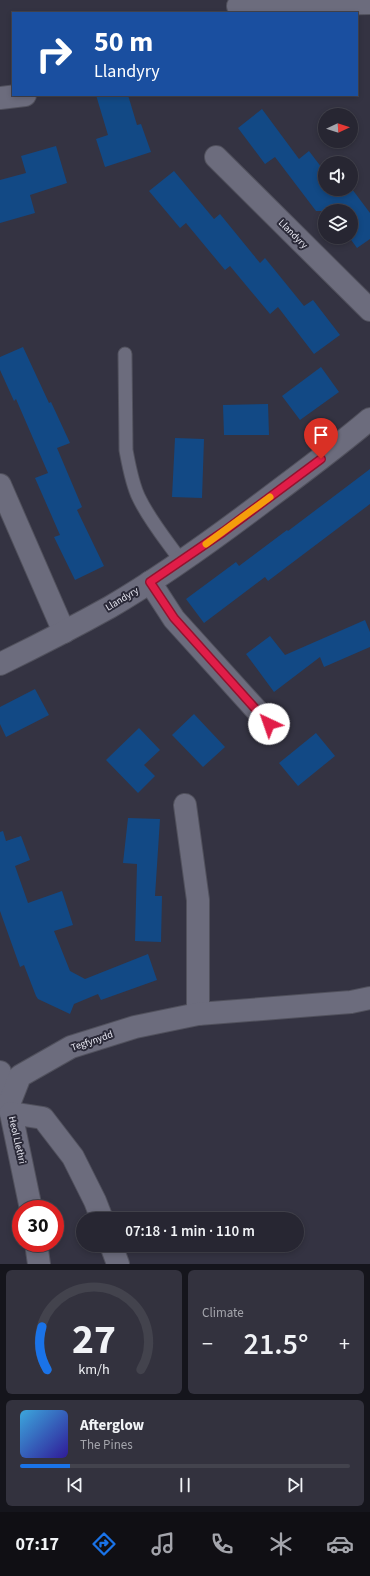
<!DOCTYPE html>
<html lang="en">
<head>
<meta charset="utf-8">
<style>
  :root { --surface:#272632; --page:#33323e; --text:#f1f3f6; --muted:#a4a5ac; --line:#43434d; --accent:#1a73e8 }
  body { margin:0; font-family:"Source Sans 3",sans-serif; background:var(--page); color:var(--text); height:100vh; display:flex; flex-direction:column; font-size:15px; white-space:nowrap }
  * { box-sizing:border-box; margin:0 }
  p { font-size:13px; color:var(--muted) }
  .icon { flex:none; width:22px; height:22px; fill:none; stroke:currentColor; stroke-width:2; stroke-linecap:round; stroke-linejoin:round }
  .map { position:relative; height:1264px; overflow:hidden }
  .drawer { display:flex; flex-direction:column; gap:6px; padding:6px; background:#15151c; flex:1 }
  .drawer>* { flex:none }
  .guide { position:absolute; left:12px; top:12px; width:346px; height:84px; border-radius:0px; box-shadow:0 2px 6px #0003,0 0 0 1px var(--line); background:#1a4fa0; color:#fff; overflow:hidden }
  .needle { width:26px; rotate:86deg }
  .tools { position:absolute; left:318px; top:108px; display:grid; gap:8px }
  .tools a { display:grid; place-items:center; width:40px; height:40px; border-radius:50%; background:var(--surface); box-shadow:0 2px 6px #0003,0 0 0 1px var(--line); font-size:20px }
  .speed { position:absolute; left:12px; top:1200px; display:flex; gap:8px; font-size:20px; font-weight:700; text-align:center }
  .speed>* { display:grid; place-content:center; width:52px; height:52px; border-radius:50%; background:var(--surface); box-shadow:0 2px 6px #0003,0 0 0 1px var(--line); line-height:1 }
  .speed .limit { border:6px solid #d22; background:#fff; color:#111 }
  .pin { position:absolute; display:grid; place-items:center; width:34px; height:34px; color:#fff; margin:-41px -17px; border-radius:50% 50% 50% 0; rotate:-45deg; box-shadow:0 0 4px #0007 }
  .pin .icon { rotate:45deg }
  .me { position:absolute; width:44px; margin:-22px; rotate:318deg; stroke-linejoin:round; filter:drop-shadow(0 0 3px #0008) }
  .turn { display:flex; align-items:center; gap:14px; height:84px; padding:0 16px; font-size:18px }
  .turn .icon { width:52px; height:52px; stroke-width:2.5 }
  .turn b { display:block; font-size:28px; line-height:34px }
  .big { font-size:30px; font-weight:600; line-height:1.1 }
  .drawer .card { flex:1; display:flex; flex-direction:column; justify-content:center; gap:6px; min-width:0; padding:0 14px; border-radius:6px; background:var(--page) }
  .drawer .dial { align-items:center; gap:0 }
  .dial svg { height:104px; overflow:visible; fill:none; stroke:var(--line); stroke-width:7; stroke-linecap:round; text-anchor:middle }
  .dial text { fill:var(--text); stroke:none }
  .song { display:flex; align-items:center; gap:12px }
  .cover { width:48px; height:48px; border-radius:6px; background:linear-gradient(135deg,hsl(200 70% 55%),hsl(250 70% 35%)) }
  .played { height:4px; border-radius:2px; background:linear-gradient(90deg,var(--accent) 15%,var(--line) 15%) }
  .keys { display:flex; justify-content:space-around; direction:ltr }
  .heat { display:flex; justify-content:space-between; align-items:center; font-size:22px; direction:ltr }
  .drawer .tiles { flex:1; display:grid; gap:6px; grid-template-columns:1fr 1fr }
  .card:last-child { grid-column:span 2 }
  .trip { position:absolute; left:76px; top:1212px; width:228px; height:40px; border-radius:20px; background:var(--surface); box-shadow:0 2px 6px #0003,0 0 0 1px var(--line); font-weight:600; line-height:40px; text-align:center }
  .dock { display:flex; height:64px; justify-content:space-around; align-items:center; background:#100f14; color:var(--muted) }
  .dock .icon { width:28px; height:28px }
  .dock .on { color:var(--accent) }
  .dock b { font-size:18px; color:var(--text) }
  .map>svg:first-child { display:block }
  .building { fill:#124985 }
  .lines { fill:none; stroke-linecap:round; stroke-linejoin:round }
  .lane-casing { stroke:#51515d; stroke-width:15 }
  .street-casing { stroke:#51515d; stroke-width:24 }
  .lane { stroke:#6c6c7d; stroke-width:13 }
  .street { stroke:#6c6c7d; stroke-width:22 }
  .route-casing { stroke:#92132f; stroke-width:10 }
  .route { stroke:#e11d48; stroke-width:7 }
  .slow { stroke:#f59e0b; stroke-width:7 }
  .labels { text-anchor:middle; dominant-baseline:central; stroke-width:4; stroke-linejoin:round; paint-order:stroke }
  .street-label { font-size:10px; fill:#e9e9f3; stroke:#2a2938 }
</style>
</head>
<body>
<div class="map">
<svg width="370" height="1264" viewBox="0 0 370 1264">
  <rect width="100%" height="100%" fill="#343342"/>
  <g class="building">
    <path d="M96,95H128L137,125L141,124L151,152L105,167L96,139L108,135Z"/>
    <path d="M262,109L299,159L309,151L325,172V189H352L370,213V239L357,248L349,237H351V211H316L275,157L265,164L238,128Z"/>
    <path d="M56,146L67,183L30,195L35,213L0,223V180L26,173L21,156Z"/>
    <path d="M174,171L214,219L220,214L260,263L265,258L304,306L313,300L340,335L314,354L278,307L270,314L230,266L225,270L186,223L180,228L149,191Z"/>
    <path d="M23,347L49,403L51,402L70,443L57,448L82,507L77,510L104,566L75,580L54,537L60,535L35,478L48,473L16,399L14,401L0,370V357Z"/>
    <path d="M321,367L339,392L300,420L282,396Z"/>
    <path d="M268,404L269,435H224L223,405Z"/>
    <path d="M175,438L204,439L202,498L172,497Z"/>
    <path d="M370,469V504L268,581L265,577L204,623L186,599L236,562L239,566L287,530L288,531Z"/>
    <path d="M365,620L370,632V647L324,667L320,657L274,692L246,654L270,636L285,655Z"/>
    <path d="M35,689L49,715L6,737L0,724V707Z"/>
    <path d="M194,714L225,747L203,767L172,735Z"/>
    <path d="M139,728L160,750L144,765L155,776L138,793L106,760Z"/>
    <path d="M316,733L335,756L298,786L279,763Z"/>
    <path d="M128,818L160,819L155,896H162L161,942L135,941L137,864L123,863Z"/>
    <path d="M3,831L6,841L21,836L30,860L15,866L28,903L62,891L73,925L54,931L70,971L85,979L148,954L157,980L101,1000L98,994L74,1004L70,1014L38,999L36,996L24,965L20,967L0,911V832Z"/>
  </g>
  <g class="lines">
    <g class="lane-casing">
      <path id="lane" d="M125,354L126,450C129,466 132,484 139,498C150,521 167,541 181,561"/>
    </g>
    <g class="street-casing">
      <g id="street">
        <path d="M238,6L370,3"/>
        <path d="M0,98L25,95"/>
        <path d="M216,157L370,310"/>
        <path d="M0,485L64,632"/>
        <path d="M150,582L174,619L269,724"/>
        <path d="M0,664C37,646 74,627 110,607C165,575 217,537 267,499C302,473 337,447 370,419"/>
        <path d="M185,805L198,900V1014"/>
        <path d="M0,1072L11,1113L31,1209"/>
        <path d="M9,1104L20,1076L71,1047L135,1027L198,1014L351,1002L370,998"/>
        <path d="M11,1113L43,1118L73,1157L95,1201L102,1219"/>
        <path d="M36,1243L39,1264"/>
        <path d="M111,1245L118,1264"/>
      </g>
    </g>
    <use href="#lane" class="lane"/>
    <use href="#street" class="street"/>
  </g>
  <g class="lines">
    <g class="route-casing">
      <path id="route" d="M269,724L174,618L150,582L223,532L321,459"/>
    </g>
    <use href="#route" class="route"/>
    <path class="slow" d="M206,544L270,497"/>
  </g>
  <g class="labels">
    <g class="street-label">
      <text transform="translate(293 234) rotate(45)">Llandyry</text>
      <text transform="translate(122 599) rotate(-31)">Llandyry</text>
      <text transform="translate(92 1041) rotate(-19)">Tegfynydd</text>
      <text transform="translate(17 1140) rotate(77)">Heol Llethri</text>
    </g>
  </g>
</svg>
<div class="tools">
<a><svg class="needle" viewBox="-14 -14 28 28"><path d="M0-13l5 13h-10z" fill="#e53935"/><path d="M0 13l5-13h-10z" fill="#a4a5ac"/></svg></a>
<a><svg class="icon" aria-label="sound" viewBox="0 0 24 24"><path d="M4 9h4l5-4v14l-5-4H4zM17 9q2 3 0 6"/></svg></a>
<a><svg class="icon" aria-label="layers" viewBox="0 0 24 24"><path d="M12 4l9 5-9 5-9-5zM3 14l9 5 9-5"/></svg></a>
</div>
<div class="speed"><div class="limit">30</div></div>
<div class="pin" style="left:321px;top:459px;background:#d93025"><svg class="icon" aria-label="arrive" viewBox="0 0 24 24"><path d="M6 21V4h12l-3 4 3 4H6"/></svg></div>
<svg class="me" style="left:269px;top:724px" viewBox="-20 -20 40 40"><circle r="19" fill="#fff"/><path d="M0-13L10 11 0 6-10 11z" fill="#e11d48"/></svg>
<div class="trip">07:18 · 1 min · 110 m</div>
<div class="guide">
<div class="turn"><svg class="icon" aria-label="right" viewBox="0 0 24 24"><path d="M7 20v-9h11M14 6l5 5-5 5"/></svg><div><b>50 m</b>Llandyry</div></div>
</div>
</div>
<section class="drawer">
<div class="tiles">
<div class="card dial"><svg viewBox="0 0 100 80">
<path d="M14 69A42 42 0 1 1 86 69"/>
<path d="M14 69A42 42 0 0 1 10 36" stroke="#1a73e8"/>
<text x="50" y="56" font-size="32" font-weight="700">27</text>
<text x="50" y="72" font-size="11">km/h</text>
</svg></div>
<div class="card"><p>Climate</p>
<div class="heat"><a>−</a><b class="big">21.5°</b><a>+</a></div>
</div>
<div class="card">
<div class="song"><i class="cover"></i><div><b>Afterglow</b><p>The Pines</p></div></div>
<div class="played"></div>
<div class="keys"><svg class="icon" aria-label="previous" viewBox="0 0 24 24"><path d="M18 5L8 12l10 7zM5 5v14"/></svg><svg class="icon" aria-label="pause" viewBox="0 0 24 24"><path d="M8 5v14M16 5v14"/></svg><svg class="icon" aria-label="next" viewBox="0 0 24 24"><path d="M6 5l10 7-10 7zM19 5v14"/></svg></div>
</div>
</div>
</section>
<nav class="dock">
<b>07:17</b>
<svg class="icon on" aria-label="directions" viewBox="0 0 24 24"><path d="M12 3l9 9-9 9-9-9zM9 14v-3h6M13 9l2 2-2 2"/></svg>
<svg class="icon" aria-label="music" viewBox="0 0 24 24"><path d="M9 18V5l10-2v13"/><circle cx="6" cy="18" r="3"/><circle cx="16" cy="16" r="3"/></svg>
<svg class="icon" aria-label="phone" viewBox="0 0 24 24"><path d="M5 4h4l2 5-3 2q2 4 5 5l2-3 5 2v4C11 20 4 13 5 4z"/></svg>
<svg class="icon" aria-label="climate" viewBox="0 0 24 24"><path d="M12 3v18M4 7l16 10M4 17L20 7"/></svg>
<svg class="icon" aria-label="car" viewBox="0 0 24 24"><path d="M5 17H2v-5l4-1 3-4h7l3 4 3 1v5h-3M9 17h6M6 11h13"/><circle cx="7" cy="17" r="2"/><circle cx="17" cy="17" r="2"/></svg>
</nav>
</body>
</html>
